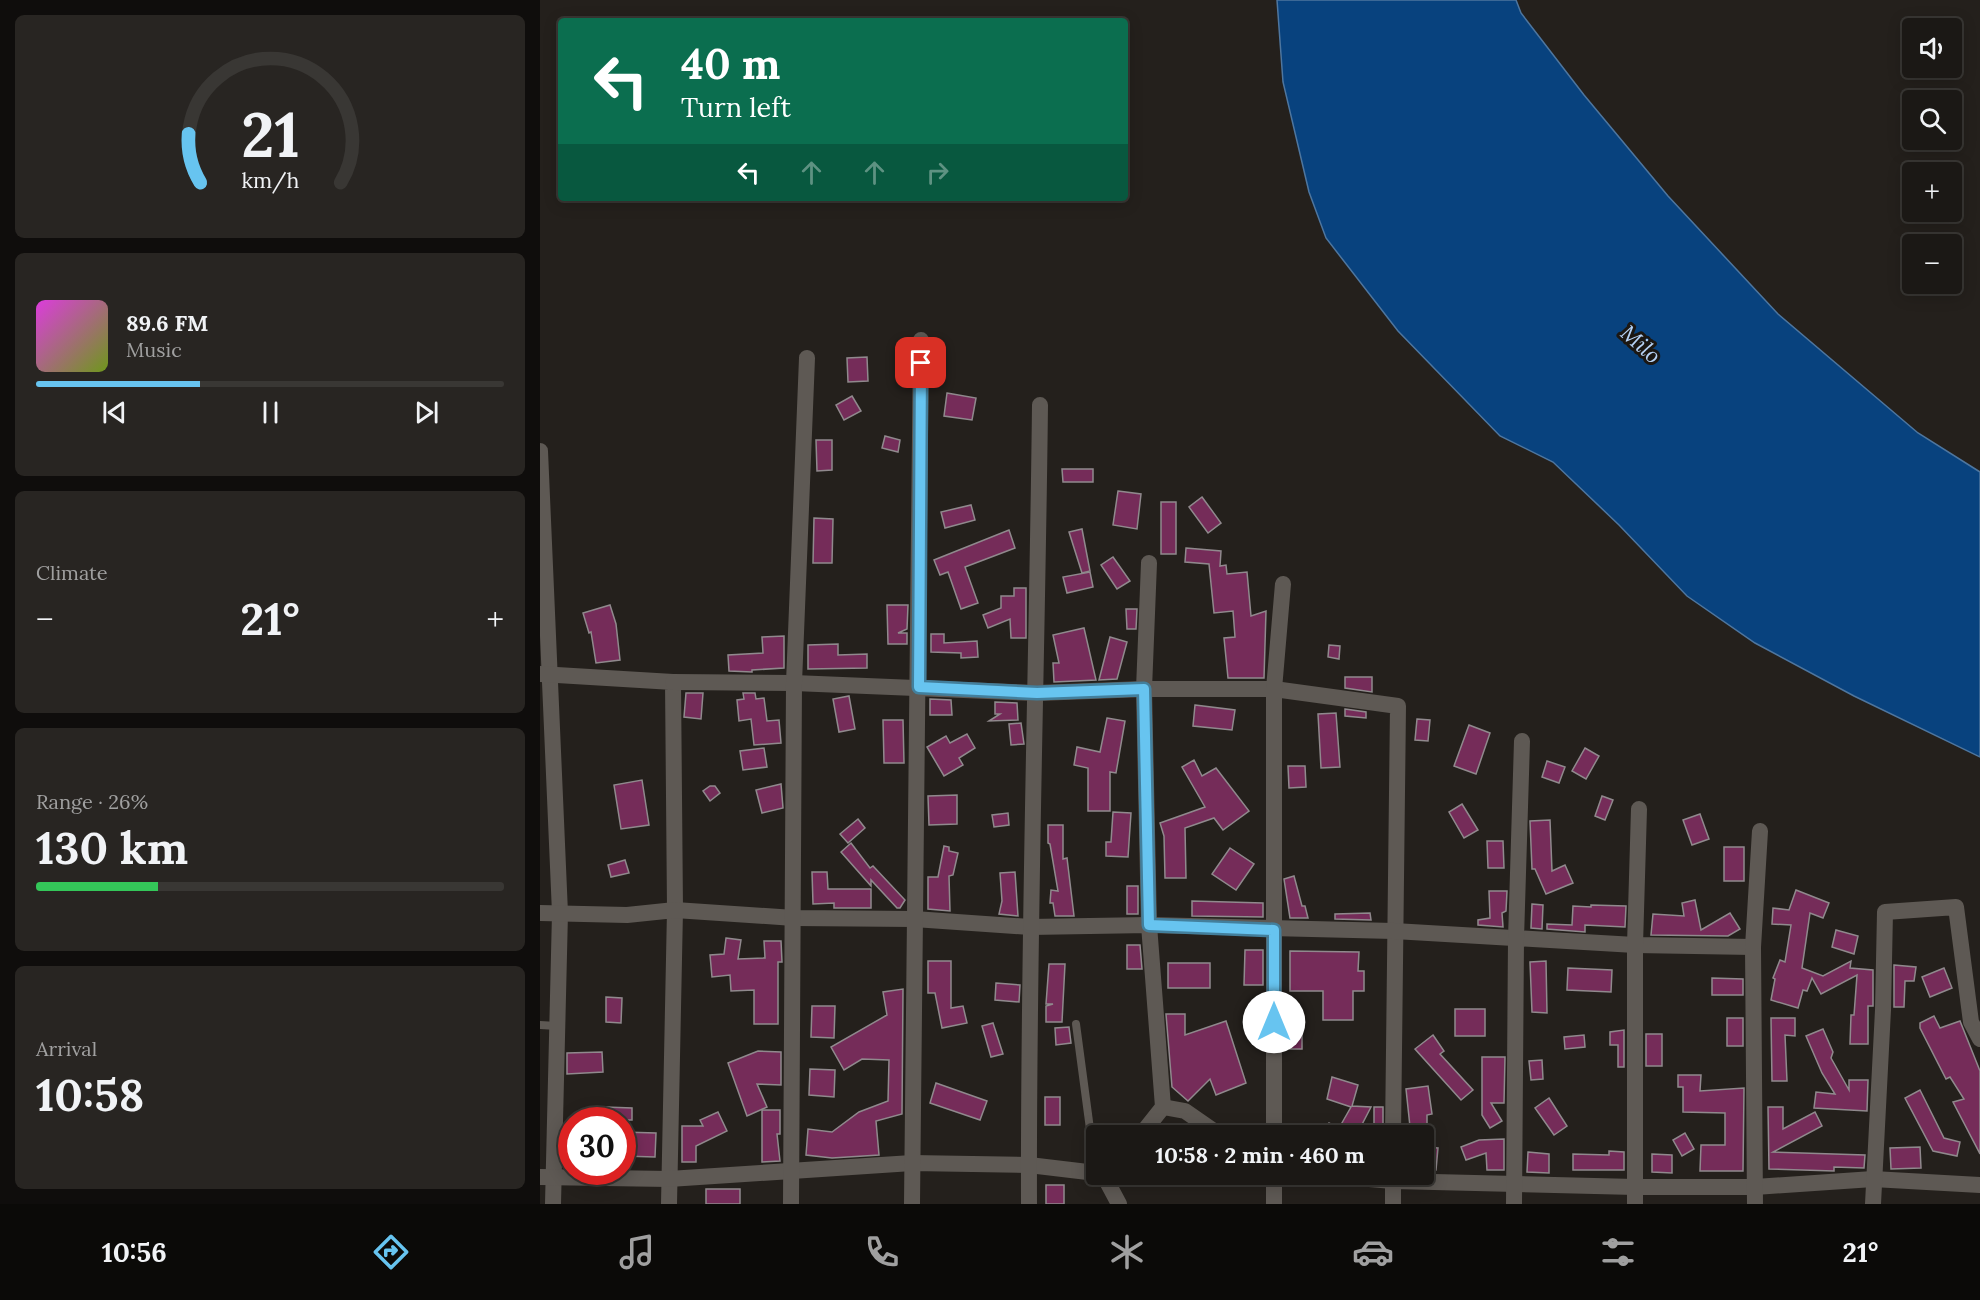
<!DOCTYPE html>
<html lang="en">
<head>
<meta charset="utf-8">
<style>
  :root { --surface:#1b1815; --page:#282522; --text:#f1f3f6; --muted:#a0a0a0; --line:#393734; --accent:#67c4f0 }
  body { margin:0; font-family:Lora,serif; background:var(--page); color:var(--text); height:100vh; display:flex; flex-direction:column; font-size:22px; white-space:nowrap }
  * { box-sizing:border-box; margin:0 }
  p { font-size:20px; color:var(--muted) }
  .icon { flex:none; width:33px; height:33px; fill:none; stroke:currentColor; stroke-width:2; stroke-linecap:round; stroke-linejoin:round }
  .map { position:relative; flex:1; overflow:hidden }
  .drawer { display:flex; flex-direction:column; gap:15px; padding:15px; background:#0f0d0c; width:540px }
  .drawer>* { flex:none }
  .banner { position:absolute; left:18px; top:18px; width:570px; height:183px; border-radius:6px; box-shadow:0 3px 15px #0003,0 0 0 2px var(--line); background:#0b6e4f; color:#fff; overflow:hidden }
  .fabs { position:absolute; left:1362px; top:18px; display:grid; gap:12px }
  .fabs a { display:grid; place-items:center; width:60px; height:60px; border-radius:6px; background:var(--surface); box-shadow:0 3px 15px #0003,0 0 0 2px var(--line); font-size:30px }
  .speed { position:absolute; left:18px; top:1107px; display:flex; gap:12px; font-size:30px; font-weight:700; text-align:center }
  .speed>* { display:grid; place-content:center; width:78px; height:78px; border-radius:50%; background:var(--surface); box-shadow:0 3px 15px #0003,0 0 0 2px var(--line); line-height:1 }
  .speed .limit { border:9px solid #d22; background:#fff; color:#111 }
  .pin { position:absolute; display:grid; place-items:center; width:51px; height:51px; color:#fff; margin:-26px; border-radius:12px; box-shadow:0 3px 9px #0006 }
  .me { position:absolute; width:66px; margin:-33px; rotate:0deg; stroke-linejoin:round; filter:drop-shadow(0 0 4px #0008) }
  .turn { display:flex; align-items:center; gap:21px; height:126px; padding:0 24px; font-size:27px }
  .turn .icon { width:78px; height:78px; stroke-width:2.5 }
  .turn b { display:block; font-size:42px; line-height:51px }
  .lanes { display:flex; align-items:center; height:57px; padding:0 24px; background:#0003; justify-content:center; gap:30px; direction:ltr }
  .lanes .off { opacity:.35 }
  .big { font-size:45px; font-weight:700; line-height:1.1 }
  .drawer .tile { flex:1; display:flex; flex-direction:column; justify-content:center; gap:9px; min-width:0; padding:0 21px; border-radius:9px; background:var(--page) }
  .drawer .dial { align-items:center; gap:0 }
  .dial svg { height:156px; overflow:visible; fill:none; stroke:var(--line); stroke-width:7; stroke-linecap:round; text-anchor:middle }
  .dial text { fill:var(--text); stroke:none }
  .song { display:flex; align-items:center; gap:18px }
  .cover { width:72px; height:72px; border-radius:9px; background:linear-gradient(135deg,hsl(300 70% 55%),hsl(80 70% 35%)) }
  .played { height:6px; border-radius:3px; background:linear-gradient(90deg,var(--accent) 35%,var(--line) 35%) }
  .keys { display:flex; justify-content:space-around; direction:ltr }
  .heat { display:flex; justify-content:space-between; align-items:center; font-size:33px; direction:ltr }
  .charge { height:9px; border-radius:4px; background:linear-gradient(90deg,#34c759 26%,var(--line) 0) }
  .trip { position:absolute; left:546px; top:1125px; width:348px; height:60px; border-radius:6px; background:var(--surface); box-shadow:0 3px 15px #0003,0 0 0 2px var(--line); font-weight:700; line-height:60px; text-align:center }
  .menu { display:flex; height:96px; justify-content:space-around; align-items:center; background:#0b0a08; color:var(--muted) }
  .menu .icon { width:42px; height:42px }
  .menu .current { color:var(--accent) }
  .menu b { font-size:27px; color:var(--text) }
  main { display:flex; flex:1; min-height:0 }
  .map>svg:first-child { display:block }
  .water { fill:#08427e; stroke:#4e769f; stroke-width:1.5 }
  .building { fill:#752c59; stroke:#90898d; stroke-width:1.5 }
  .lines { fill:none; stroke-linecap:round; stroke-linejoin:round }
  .lane { stroke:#5e5954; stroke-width:8 }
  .street { stroke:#5e5954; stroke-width:16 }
  .route-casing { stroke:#437f9c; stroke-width:15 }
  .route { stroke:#67c4f0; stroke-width:10 }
  .labels { text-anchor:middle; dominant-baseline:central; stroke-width:6; stroke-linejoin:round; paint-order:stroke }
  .water-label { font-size:22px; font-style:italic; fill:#b6d2f5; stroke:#1b1713 }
</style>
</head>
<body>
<main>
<section class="drawer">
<div class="tile dial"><svg viewBox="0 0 100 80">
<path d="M14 69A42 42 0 1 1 86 69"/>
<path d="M14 69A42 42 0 0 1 8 44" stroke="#67c4f0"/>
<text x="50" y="56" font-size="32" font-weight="700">21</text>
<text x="50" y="72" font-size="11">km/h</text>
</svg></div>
<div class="tile">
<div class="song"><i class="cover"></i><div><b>89.6 FM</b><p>Music</p></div></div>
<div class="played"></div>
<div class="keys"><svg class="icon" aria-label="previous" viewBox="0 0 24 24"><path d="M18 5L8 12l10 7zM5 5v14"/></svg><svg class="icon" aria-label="pause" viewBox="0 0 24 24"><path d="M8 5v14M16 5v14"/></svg><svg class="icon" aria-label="next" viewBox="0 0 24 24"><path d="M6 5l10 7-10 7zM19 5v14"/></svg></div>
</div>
<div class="tile"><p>Climate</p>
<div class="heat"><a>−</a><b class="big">21°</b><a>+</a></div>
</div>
<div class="tile"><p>Range · 26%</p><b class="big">130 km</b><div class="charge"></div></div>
<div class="tile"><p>Arrival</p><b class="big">10:58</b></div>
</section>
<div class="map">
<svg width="1440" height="1204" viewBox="0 0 1440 1204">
  <rect width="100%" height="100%" fill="#24201c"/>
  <path class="water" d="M737,0H976L981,13L1044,95L1128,196L1238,314L1378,433L1440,472V757L1314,696L1215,643L1147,596L1079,525L1013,462L960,436L858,331L786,238L769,192L743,82Z"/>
  <g class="building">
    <path d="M327,357L328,381L308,382L307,358Z"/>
    <path d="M407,393L436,398L432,420L404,416Z"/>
    <path d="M312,396L321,411L304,420L296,405Z"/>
    <path d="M345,436L360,440L358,452L342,448Z"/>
    <path d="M276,440H292V470L277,471Z"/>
    <path d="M522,469H553V482H523Z"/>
    <path d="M578,491L601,494L597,529L573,525Z"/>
    <path d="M662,497L681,523L668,533L649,507Z"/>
    <rect x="621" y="502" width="15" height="52"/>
    <path d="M431,505L435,520L405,528L401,512Z"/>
    <path d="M274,518L293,519L292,563H273Z"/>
    <path d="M542,529L550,571L542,573L529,532Z"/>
    <path d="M469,530L475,548L425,567L438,603L421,609L408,572L400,575L394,560Z"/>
    <path d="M646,548L681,551L680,566L686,565L687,574L707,572L711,616L726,611L724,678H688L684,638L695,637L693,611L674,613L669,564L645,562Z"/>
    <path d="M573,557L590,581L577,589L561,565Z"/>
    <path d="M550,572L553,587L527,593L523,577Z"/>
    <path d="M474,588H486V638H471L470,619L448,628L443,615L461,608V596H474Z"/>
    <path d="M70,605L76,624L80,660L56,663L51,632L49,633L43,613Z"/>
    <path d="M347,605H368L367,629L358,633H367V644H348Z"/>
    <path d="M586,609H597L596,629H587Z"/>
    <path d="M544,628L556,680L514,682L513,663H519L513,635Z"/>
    <path d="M391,634H404V643L437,641L438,657L421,658V653L391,652Z"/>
    <path d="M244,636V668L212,670V672L189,671L188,655L223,653L222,637Z"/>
    <path d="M570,637L587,642L577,679L559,680Z"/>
    <path d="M298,644V655L327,654V668L268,669V645Z"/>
    <path d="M789,645L800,646L799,659L788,657Z"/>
    <path d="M805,677H832V692L805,688Z"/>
    <path d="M146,693H163L161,719L144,717Z"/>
    <path d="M203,693H215L216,699L224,698L227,721L239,720L241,743L214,745L211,719L199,721L197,700L204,699Z"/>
    <path d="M309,696L315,729L299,732L293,699Z"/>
    <path d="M390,699L411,700L412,715H390Z"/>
    <path d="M455,702L477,703L478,720L449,721L460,714H455Z"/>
    <path d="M655,705L695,710L692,730L653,726Z"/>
    <path d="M805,709L826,712V718L805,716Z"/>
    <path d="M796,713L800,767L781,768L778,714Z"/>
    <path d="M567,718L585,721L576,773L570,772V811H548V768L534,765L537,747L560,752Z"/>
    <path d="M877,719L890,720L888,741L875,740Z"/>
    <path d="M343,720H363L364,763H344Z"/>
    <path d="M481,723L484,744L471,745L469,724Z"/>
    <path d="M929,725L950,733L936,774L914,766Z"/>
    <path d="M427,734L435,748L419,758L423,765L404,776L387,747L406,736L410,743Z"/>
    <path d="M224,748L227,767L203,770L200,751Z"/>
    <path d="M1045,748L1059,756L1046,779L1032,771Z"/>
    <path d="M654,760L662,776L676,768L709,811L683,830L674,818L645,828L646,878H625L624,836L620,823L665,807L642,767Z"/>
    <path d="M1007,761L1025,767L1019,783L1002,777Z"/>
    <path d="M748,766H765L766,787L749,788Z"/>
    <path d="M102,780L109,825L81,829L74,785Z"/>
    <path d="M241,784L243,808L222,813L216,790Z"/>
    <path d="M170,786H175L180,793L170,801L163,791Z"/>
    <path d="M417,795V824L389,825L388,796Z"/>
    <path d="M1062,796L1073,800L1065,820L1055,816Z"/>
    <path d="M922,804L938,830L924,838L909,812Z"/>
    <path d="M573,812L591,813L588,857L566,856V842H571Z"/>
    <path d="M468,813L469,825L454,827L452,815Z"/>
    <path d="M1160,814L1169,839L1152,845L1143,820Z"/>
    <path d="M318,819L325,828L308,843L300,834Z"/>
    <path d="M1010,820L1012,871L1025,865L1033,883L1006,894L995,869H992L990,821Z"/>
    <path d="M508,825H523V859L527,858L534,916H515L513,903H510L511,890L518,891L510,844L508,843Z"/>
    <path d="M947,841H963L964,868H948Z"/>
    <path d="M311,843L330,868L333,866L365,900L360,908H357L331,880V886L301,852Z"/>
    <path d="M404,846L409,847V851L418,853L413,875L409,876L410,911L388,909V877H398Z"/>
    <rect x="1184" y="847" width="20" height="34"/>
    <path d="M690,848L714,864L696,890L672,874Z"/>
    <path d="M85,860L89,873L71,877L68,865Z"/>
    <path d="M272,872H287L288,889H331V908H294V903L273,904Z"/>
    <path d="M475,872L478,916L459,914L462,901L460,873Z"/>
    <path d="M754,876L762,906H765L768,918H750L744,879Z"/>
    <rect x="587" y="886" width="11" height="28"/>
    <path d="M1256,890L1289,903L1283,918L1270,913L1262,968L1283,976L1311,961L1310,968L1333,970V1006H1328V1044H1310L1311,1015H1314L1317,975L1281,994L1272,978L1267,991L1263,990L1258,1008L1231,1000L1235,979L1233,978L1240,960L1245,962L1251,925L1232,924L1233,908L1249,910Z"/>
    <path d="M949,891H967L966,911L962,913L963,927L938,925V920L950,918Z"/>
    <path d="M1155,900L1161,930L1190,913L1200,929L1188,936L1111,935L1113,914L1144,916L1142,903Z"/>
    <path d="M652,901L723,903V917L652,916Z"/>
    <path d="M992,904L1003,905L1002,929L991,928Z"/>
    <path d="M1051,905L1086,906L1085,927L1045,925V932L1007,929V924L1032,925L1033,906L1051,907Z"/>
    <path d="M830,913L831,920L795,919V914Z"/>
    <path d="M1296,930L1318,936L1314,954L1292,947Z"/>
    <path d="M186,938L201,940L198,959L225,958L224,941H241L242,962H238V1024H214V990L191,991L190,975L172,977L170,955L184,954Z"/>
    <path d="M587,945H600L602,969H587Z"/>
    <path d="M705,950H723V985H704Z"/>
    <path d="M750,951L819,952L818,971H824V991H813V1020H783V991H750Z"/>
    <path d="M388,961H411V1008L423,1006L427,1023L402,1028L395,993H388Z"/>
    <path d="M1006,961L1007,1013L992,1012L990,962Z"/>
    <rect x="628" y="963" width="42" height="25"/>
    <path d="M509,964H525L522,1022H506V1006L513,1004H506Z"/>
    <path d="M1354,965L1376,967L1374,981H1365L1364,1007H1354Z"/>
    <path d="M1028,968L1072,970L1071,992L1027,990Z"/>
    <path d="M1404,968L1412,988L1390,997L1382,977Z"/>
    <path d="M1172,978L1203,979V995H1172Z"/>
    <path d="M456,983L480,985L479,1002L455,1000Z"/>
    <path d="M363,989L362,1114L336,1121L339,1155L292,1158L266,1155L268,1129L292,1132L319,1112L348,1101L349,1060L322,1059L304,1070L291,1047L347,1015L343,992Z"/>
    <path d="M66,997L82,998L81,1023L66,1022Z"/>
    <path d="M272,1006H295L294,1038L271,1037Z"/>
    <rect x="915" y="1009" width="30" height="27"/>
    <path d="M626,1014H645V1035L686,1021L706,1083L676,1095L670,1079L648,1101L632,1087Z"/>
    <path d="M1394,1016L1400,1028L1420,1021L1440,1071V1154L1413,1102L1424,1099L1410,1077L1406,1079L1380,1028V1023Z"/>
    <rect x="1187" y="1018" width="16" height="28"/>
    <path d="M1231,1018H1255V1036L1245,1035L1247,1081H1232Z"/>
    <path d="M453,1023L463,1054L451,1057L442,1026Z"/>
    <path d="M529,1027L531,1043L516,1045L515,1028Z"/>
    <path d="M1283,1029L1293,1052L1291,1058L1309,1090V1080H1328L1327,1111L1274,1108L1276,1092L1295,1094L1282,1073L1266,1036Z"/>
    <path d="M1084,1030V1067H1078V1045H1070V1032Z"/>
    <rect x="750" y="1032" width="12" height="17"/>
    <rect x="1106" y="1034" width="16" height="32"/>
    <path d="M893,1035L904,1051L900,1054L933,1090L921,1100L875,1049Z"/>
    <path d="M1044,1035L1045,1047L1025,1049L1024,1037Z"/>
    <path d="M218,1051L241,1052V1085L217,1084L227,1107L207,1116L188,1063Z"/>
    <path d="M62,1052L63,1072L27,1074V1053Z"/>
    <path d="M942,1057H965L964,1103H951L962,1121L950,1128L942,1115Z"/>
    <path d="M1002,1060L1003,1079L991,1080L989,1061Z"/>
    <path d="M270,1069L295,1070L294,1097L269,1095Z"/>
    <path d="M1138,1075H1161L1160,1091L1204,1088L1203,1171H1160L1161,1145H1185V1113L1143,1112V1087H1138Z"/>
    <path d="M792,1077L818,1085L812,1106L831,1107L816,1136H783L789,1123L799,1128L811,1107L787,1099Z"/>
    <path d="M396,1083L447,1101L440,1120L390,1103Z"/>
    <path d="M888,1086L892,1114L887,1115V1132L882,1136H871L866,1089Z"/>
    <path d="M1380,1090L1404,1138L1420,1142L1417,1156L1393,1151L1365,1098Z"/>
    <rect x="505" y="1097" width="15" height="28"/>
    <path d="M1009,1098L1027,1126L1014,1135L995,1108Z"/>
    <path d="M65,1107L92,1108V1120H64Z"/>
    <rect x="834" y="1107" width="9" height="29"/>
    <path d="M1228,1107H1243V1129L1275,1112L1282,1126L1233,1152L1325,1155L1324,1168L1294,1167V1171L1229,1169Z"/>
    <path d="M222,1110H240V1134H237L240,1161L222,1162Z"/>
    <path d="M178,1112L187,1131L156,1146V1162H142V1126H163L160,1120Z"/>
    <path d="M82,1132L116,1133L115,1157L82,1156Z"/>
    <path d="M1145,1133L1154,1149L1142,1156L1133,1140Z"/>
    <path d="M964,1139V1170H947L946,1153L926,1160L921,1147L939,1140Z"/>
    <path d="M884,1147L898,1148L896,1170L884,1169Z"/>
    <path d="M1380,1147L1381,1168L1351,1169L1350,1148Z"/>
    <path d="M1069,1151L1084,1152V1170H1033V1154L1069,1155Z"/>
    <path d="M988,1152L1009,1154V1173L987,1172Z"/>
    <path d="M1112,1154L1132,1155V1173L1112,1172Z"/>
    <rect x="506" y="1185" width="18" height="19"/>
    <rect x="166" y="1189" width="34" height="15"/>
  </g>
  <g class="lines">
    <g class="lane">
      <path d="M536,1024L552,1144L556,1157"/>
      <path d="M0,1025L17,1026"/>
    </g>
    <g class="street">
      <path d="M0,451L20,913L13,1204"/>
      <path d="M0,674L133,682L135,910L129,1204"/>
      <path d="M133,682L254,683L497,693L604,689H734L858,706L853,1136"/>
      <path d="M0,913L87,915L135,910L254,918L374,919L490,927L609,925L854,931L1095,945L1213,947"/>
      <path d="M623,1107L645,1111L681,1136"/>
      <path d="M600,1136L623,1107L609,925L604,689L609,563"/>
      <path d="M734,1136V689L743,584"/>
      <path d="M563,1174L579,1204"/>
      <path d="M734,1174V1204"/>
      <path d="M770,1174L853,1181L1095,1187H1215L1333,1179L1440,1185"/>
      <path d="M0,1177L129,1179L372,1163L489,1165L556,1173"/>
      <path d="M251,1204L254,683L267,358"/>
      <path d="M372,1204L381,340"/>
      <path d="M489,1204C488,938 497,671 500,405"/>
      <path d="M853,1204V1174"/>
      <path d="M974,1204L976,939L982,741"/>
      <path d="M1095,1204V945L1099,809"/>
      <path d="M1215,1204L1213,947L1220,831"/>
      <path d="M1333,1204L1343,1010L1345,912L1416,907L1431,1022L1440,1039"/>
    </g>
  </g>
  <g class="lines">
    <g class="route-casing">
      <path id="route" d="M381,363L379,687L497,693L604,689L609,925L734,930V1022"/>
    </g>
    <use href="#route" class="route"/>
  </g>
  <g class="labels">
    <g class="water-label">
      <text transform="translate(1101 344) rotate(42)">Milo</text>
    </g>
  </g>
</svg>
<div class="fabs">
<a><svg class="icon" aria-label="sound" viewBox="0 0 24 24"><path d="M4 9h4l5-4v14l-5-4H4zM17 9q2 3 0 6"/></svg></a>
<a><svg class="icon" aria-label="search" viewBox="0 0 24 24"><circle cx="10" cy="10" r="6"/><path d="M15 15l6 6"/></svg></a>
<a>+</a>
<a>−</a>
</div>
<div class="speed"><div class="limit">30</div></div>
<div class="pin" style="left:381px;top:363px;background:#d93025"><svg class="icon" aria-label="arrive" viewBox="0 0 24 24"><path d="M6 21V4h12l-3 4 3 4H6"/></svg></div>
<svg class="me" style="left:734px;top:1022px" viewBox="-20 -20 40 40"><circle r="19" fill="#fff"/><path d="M0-13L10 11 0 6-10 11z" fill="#67c4f0"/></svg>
<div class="trip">10:58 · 2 min · 460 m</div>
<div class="banner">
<div class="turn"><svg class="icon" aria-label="left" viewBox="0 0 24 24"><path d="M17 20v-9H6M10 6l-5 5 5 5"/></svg><div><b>40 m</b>Turn left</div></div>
<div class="lanes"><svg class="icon" aria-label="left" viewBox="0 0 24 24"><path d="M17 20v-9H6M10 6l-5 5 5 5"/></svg><svg class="icon off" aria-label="ahead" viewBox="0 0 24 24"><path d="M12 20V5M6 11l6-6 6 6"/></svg><svg class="icon off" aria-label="ahead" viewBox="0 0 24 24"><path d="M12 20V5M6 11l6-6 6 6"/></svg><svg class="icon off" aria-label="right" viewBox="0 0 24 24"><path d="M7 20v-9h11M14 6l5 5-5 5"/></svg></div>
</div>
</div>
</main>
<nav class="menu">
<b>10:56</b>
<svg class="icon current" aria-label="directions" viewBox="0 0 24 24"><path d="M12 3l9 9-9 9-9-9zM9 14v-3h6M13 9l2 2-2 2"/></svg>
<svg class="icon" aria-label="music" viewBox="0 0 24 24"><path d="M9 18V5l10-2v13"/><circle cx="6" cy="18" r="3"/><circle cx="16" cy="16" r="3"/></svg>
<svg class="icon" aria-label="phone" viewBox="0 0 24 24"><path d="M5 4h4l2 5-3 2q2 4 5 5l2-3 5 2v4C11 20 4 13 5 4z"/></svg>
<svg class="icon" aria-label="climate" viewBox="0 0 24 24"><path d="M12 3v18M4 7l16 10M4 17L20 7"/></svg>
<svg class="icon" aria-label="car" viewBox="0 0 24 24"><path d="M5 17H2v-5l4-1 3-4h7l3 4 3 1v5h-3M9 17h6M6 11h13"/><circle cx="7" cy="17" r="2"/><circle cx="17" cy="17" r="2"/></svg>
<svg class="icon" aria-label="filters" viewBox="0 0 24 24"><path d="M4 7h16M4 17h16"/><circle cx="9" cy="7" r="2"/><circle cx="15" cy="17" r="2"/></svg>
<b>21°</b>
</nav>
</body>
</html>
